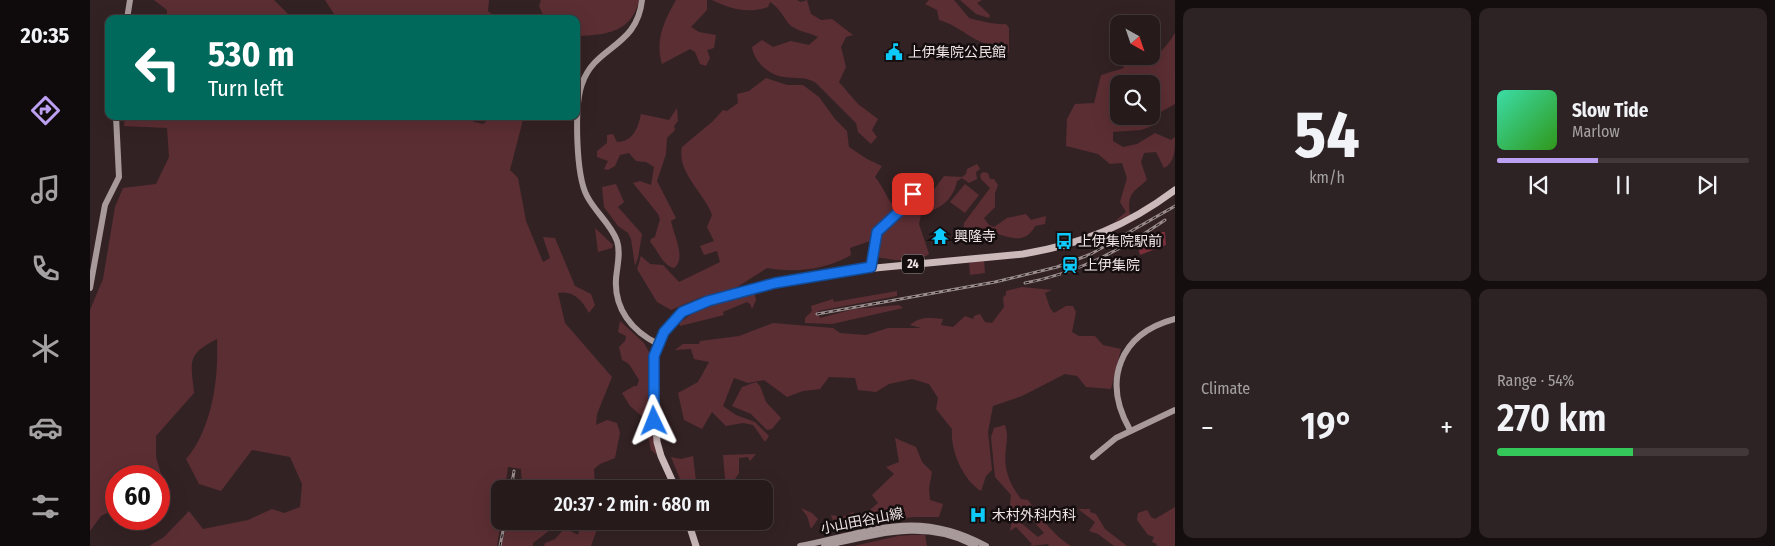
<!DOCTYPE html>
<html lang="en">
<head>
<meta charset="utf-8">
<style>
  :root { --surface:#261a1b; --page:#2e2324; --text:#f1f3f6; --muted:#a4a1a3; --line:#42383a; --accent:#bca0f2 }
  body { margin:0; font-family:"Fira Sans Condensed","Noto Sans JP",sans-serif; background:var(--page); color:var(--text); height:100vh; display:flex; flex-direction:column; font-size:19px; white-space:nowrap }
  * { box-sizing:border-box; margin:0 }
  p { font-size:16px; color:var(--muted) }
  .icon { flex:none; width:28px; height:28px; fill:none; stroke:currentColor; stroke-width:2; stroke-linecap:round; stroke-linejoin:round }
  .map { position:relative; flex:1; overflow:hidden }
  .drawer { display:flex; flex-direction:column; gap:8px; padding:8px; background:#150e0f; width:600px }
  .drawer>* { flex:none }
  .guide { position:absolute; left:15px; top:15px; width:475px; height:105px; border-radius:10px; box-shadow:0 5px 20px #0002,0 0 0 1px var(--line); background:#00695c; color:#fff; overflow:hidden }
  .needle { width:32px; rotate:140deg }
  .fabs { position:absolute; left:1020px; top:15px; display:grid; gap:10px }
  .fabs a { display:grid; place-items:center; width:50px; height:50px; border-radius:10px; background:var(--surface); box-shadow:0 5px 20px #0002,0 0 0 1px var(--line); font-size:25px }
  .speed { position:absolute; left:15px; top:465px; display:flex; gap:10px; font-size:25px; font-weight:700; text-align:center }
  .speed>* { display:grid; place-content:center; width:65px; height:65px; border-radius:50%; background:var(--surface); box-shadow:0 5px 20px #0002,0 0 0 1px var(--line); line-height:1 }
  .speed .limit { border:8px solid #d22; background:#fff; color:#111 }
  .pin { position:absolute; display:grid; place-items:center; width:42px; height:42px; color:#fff; margin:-21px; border-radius:10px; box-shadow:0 2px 8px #0006 }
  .me { position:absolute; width:55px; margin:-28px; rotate:358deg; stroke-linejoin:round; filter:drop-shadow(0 0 4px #0008) }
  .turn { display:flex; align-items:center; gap:18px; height:105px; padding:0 20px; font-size:22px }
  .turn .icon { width:65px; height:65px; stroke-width:2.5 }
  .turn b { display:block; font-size:35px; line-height:42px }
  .big { font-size:38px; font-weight:600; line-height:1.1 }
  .drawer .tile { flex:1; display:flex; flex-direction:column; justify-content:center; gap:8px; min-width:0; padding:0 18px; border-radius:10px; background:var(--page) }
  .drawer .dial { align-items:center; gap:0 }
  .dial b { font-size:65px; line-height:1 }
  .song { display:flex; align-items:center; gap:15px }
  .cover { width:60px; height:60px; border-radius:8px; background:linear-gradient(135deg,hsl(160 70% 55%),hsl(110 70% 35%)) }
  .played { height:5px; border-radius:2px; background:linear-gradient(90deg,var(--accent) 40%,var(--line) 40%) }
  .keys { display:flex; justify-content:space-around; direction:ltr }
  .heat { display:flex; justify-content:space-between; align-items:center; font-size:28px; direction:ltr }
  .charge { height:8px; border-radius:4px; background:linear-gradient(90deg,#34c759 54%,var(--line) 0) }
  .drawer .tiles { flex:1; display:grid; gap:8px; grid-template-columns:repeat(2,1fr) }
  .trip { position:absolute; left:401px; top:480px; width:282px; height:50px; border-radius:10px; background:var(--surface); box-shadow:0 5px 20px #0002,0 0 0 1px var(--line); font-weight:600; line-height:50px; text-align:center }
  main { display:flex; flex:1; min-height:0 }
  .dock { display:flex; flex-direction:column; width:90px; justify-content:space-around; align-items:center; background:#0f0a0b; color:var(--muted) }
  .dock .icon { width:35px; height:35px }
  .dock .current { color:var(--accent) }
  .dock b { font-size:22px; color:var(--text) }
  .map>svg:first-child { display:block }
  .green { fill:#5b2e33; fill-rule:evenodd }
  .water { fill:#782f3a }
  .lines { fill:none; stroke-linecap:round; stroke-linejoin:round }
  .secondary { stroke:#a89a9b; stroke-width:6 }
  .primary { stroke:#ccbabb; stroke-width:7 }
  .rail-casing { stroke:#9a8c8d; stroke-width:3 }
  .rail { stroke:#150e0f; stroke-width:1; stroke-dasharray:4; stroke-linecap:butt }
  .route-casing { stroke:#114b97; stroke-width:12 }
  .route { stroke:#1a73e8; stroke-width:9 }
  .labels { text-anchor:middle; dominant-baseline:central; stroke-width:5; stroke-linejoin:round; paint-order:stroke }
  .shield { fill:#150e0f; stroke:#afa4a6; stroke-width:1 }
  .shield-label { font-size:12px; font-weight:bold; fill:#f1e5e6 }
  .poi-label { font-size:14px; fill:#f1e5e6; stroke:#150e0f; text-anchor:start }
  .street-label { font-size:14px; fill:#f1e5e6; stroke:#150e0f }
</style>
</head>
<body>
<main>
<nav class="dock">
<b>20:35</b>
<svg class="icon current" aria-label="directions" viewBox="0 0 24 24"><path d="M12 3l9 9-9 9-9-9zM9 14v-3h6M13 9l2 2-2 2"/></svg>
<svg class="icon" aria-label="music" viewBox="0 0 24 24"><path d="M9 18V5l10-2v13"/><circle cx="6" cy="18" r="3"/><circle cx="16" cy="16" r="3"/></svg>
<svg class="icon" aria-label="phone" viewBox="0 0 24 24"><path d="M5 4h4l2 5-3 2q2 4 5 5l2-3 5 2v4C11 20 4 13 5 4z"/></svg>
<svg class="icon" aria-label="climate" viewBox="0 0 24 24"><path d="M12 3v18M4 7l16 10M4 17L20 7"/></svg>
<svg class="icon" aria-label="car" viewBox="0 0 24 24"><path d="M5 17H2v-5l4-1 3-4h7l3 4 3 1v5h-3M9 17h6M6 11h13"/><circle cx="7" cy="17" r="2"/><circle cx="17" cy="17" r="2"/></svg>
<svg class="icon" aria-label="filters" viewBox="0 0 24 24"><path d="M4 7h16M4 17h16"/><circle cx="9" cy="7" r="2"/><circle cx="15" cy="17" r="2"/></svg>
</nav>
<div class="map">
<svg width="1085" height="546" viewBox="0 0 1085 546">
  <rect width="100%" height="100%" fill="#332224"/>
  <g class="green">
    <path d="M64,0H184L203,19H77V10Z"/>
    <path d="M235,0H399L398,11L408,19H244L246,17Z"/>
    <path d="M451,0H549C542,32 517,35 487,36L486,19H455L449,6Z"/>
    <path d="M586,0H617V10L601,27L609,32L626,35L624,48L617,50L620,58L616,66L610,64L605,52L600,49L572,64C565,40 574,21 586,0Z"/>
    <path d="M622,0H707L711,2L717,0L721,14L731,20L742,19L763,35L756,37L751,47L756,67L749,82L768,104L788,119L782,130L787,137L781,144L768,132L766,123L726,83C715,76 707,79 695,77C680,76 664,62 662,47L672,40L683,47L701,41L719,45L728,37C718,32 705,31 698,23C692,14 689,8 680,2L678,7C658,14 641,9 622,0Z"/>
    <path d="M839,0H864L879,18C889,21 906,25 916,24L919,28V53L912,41L905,46C881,42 871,26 849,20L847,10L835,4Z"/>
    <path d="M870,0H892L887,3L900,15L899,18L886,14Z"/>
    <path d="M1085,33V104L1067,114L1062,126L1051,130L1023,132V141L1033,147L1047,144L1065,133L1081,140L1085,137C1085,149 1085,163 1074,168L1066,152L1054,153L1051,162L1057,180C1042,193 1037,194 1040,215L1024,222L1036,212L1030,202L1037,178L1032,163L1020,164L1008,154L976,146L977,119L985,104L1004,103L1011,75L1034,68L1026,54L1029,49V56C1062,56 1066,63 1085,33ZM1029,84H1061V116H1029Z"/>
    <path d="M676,78L697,85H713L729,97L745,119L757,131L759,147L777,159L792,166L785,177C794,188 797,199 806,209L786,229L780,241L760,248L761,255C735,270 706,273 677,268L644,289L609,298L581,310L567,302L547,269L551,256L560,264L573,265L589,282L630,262L627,251L614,255L610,246L624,241L617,227L622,215C616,195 586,172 592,147L623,121L633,110L637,111L648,103L647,94L659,91Z"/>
    <path d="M587,108L588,121L584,126L585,130L577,138L576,154L567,181L586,218L581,221C583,234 597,258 584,268C572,265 568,250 560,242L561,239L565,237L570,219L568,214L543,183L550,181L561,185L564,167L556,162L546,161L539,153L530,155L525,166L518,170L514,169L518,161L507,157V151L517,143V135L523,134L527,142C543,142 548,128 551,114L579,120Z"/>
    <path d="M35,116H379L384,122L393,124L403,116H434L420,170L428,178L436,221L453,262L460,258L453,237L465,238L485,286L501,294L505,305L499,313C492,300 483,290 468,293L475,323L522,377L507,414L506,425L517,420L527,423L530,433L525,458L510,464L504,469L505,489H432L431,469L418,467L415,489H410L411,521L407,546H59L74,537L99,511L113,529L158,520L182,509L194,513L210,507L212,484L200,457L162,450L131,491L109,484L96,459C122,429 129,378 127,339C96,355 101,361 104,393L66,436V457L71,474L69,477L26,476V509L11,516L0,531V310L13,279L25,207L33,188L66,184L79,157L77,128L34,126Z"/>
    <path d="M887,164L890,169L886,172L887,179L879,183L872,178L867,181C863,201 849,209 831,215L829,224L839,254C825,265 801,259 785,257L789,233L815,211L818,214L832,205L854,176L872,177L876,174L877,169Z"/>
    <path d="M893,172L898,173L900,179H904L908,185L905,193V207L894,218L899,225L904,227L917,218L936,214L941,220L956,216L955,224L945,226C935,246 917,237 900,231C896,230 878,230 873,231L874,223L900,188L891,179L890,175Z"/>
    <path d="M526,184L534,202L528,207L552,234L548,258L545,266L541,239L538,233L528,226L514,207L512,187Z"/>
    <path d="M875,184L889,195L875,213L860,202Z"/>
    <path d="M505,228L523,245L522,248L508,252Z"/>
    <path d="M894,260L895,273L880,275L879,263Z"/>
    <path d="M932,287L962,290L955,293L960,308L964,313L976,306H983L986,312L982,332L989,336H1005L1013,345L1031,349L1021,389L996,387L987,376L975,374L932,396L903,406L898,432L902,470L896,476L891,491C873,480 860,450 862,429L846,409L848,398L839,384L822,379L799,384L786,392L768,390L765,378L739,377L730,389L713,391L697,397L674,380L658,383L644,378L633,406L646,415L665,422L679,436L675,442L663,425L653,423L636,426L622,412L612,429L594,420L588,393L608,382L619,362L604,359L601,349L585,350L593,344H609L610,341L649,336L683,323L743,328L750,333L776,335L798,328H831L820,325C831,316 839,318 853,319L851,325L863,327L875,316L883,319L884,316L890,314L895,322L902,323L914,307L913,297L916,295V291Z"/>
    <path d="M664,291L666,300L662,309L660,304L657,302L633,312L634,315L590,326L589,323L606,311Z"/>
    <path d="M807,291V296L728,311L730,318L764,309L809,305L813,308L742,324L715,323V318L722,311L721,306L743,299L744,302Z"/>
    <path d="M530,321L554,343L560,354L558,375L562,432L567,455L561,450L554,418L540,406L532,393L544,386H547L549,380L539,364L532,360L529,347L535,341L536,336L528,332Z"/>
    <path d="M666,382L670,386L676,402L691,418L682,429L677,430L661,414L642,406L652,387Z"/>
    <path d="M915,425C918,434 917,439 916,448C913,468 919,483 931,499L938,500C951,518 963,535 981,546H959L958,544L940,546L942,544L926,527L920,531L922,521L925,518L948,537L954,533L929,505L924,517L918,521L921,495L905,477L901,437L904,428Z"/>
    <path d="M805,438L826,447L832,462L842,472L839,488L840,500L853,504L849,517H823L747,530L741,515L752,517L763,512L769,519L788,503L782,495L804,474L796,467L809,462Z"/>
    <path d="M666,454L660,461L658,457L649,458V473L643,482L635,479L633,455Z"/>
    <path d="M603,456L606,481L602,489H594L581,457L591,459Z"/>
    <path d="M1085,507V546H1066L1067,544L1062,542L1064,537L1058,535L1047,520L1048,513L1057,510L1061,517L1065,519Z"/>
    <path d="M711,508L722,513L728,519L721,529L717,516Z"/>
    <path d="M988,509H1000V512L1006,514L1015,529L1037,546H1024L1008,534L999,531L1005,522Z"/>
    <path d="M418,521L427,525L429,521H472L443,543V546H411Z"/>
    <path d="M492,521H510L501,546H454L455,543L465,539L475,528L488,535Z"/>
    <path d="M821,535H835L837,546H764L808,536Z"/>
  </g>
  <path class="water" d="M1068,232H1075L1076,245L1050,255L1048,247Z"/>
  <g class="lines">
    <g class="secondary">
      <path d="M552,0C547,48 505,45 492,84C484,106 486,176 497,196C505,212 521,224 527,241C531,253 527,266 526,279C524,309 542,331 568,344"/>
      <path d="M37,19L40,0"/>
      <path d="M781,267L787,232L820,202L823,194"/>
      <path d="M0,288L15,205L29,177L26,116"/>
      <path d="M1040,430C1012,381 1029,334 1085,319"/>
      <path d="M1003,457L1026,438L1085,410"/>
      <path d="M710,546C782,532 826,508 896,546"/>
      <path d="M734,546C785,535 836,518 885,546"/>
    </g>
    <g class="primary">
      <path d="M586,489L571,456L567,442L563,375L564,356L568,344L579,325L592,312L618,301L648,293L743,272L933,254C992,244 1037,226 1085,190"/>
      <path d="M598,521L606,546"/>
    </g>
    <g class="rail-casing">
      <g id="rail">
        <path d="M935,283C988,273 1031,250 1075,220"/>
        <path d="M727,314L905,282L967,267L1001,254L1085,206"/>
        <path d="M421,489L424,471"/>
        <path d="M410,546L415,521"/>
      </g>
    </g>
    <use href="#rail" class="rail"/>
  </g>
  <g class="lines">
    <g class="route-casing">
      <path id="route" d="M564,421V356L574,332L592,312L618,301L685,283L781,267L787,232L814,207L823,194"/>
    </g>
    <use href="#route" class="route"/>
  </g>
  <defs>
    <g id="civic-bare" transform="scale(1.35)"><path d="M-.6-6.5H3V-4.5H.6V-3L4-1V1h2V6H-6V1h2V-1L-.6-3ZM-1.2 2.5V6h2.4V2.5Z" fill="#0ecafa" stroke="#150e0f" stroke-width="2.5" paint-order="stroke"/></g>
    <g id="temple-bare" transform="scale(1.35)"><path d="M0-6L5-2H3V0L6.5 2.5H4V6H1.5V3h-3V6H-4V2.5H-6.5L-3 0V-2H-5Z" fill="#0ecafa" stroke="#150e0f" stroke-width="2.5" paint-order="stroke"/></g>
    <g id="bus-bare" transform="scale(1.35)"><path d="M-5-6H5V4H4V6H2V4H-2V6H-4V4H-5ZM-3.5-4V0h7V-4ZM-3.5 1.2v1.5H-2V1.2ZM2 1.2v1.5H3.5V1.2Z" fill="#0ecafa" stroke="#150e0f" stroke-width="2.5" paint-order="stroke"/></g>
    <g id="station-bare" transform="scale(1.35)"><path d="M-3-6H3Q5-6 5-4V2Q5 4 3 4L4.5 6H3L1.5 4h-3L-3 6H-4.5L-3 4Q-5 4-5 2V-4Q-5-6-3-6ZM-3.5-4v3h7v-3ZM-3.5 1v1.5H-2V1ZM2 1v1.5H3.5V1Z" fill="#0ecafa" stroke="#150e0f" stroke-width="2.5" paint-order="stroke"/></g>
    <g id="hospital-bare" transform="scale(1.35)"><path d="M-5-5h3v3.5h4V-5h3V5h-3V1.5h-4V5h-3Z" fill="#0ecafa" stroke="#150e0f" stroke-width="2.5" paint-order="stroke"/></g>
  </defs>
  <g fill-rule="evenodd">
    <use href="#civic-bare" x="804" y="52"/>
    <use href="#temple-bare" x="850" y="236"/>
    <use href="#bus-bare" x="974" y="241"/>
    <use href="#station-bare" x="980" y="265"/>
    <use href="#hospital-bare" x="888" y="515"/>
  </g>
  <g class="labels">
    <rect class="shield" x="812" y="254.5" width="22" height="19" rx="4"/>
    <g class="shield-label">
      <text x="823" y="264">24</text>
    </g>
    <g class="poi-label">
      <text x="818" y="52">上伊集院公民館</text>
      <text x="864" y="236">興隆寺</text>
      <text x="988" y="241">上伊集院駅前</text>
      <text x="994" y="265">上伊集院</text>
      <text x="902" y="515">木村外科内科</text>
    </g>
    <g class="street-label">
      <text transform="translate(772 521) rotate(-11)">小山田谷山線</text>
    </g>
  </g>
</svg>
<div class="fabs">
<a><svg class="needle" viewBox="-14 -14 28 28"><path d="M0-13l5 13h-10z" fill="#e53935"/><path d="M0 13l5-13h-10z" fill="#a4a1a3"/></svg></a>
<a><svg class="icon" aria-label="search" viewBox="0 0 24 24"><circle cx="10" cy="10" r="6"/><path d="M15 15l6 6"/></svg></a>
</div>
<div class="speed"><div class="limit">60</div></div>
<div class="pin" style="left:823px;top:194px;background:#d93025"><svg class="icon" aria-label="arrive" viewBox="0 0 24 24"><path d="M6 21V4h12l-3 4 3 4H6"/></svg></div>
<svg class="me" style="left:564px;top:421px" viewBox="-20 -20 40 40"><path d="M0-17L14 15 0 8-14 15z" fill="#1a73e8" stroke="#fff" stroke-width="4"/></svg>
<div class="trip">20:37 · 2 min · 680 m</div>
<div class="guide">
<div class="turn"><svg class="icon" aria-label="left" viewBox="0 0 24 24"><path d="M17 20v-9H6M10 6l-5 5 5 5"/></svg><div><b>530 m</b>Turn left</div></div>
</div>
</div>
<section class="drawer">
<div class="tiles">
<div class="tile dial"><b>54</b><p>km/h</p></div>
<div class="tile">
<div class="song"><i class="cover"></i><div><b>Slow Tide</b><p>Marlow</p></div></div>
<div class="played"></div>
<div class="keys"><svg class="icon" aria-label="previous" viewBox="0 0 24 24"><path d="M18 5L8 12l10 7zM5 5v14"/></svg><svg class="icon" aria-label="pause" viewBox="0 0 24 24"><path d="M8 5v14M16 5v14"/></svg><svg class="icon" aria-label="next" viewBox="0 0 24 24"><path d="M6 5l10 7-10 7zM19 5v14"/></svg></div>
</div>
<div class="tile"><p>Climate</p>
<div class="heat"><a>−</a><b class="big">19°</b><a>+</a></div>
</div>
<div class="tile"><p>Range · 54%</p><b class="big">270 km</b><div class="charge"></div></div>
</div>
</section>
</main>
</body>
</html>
